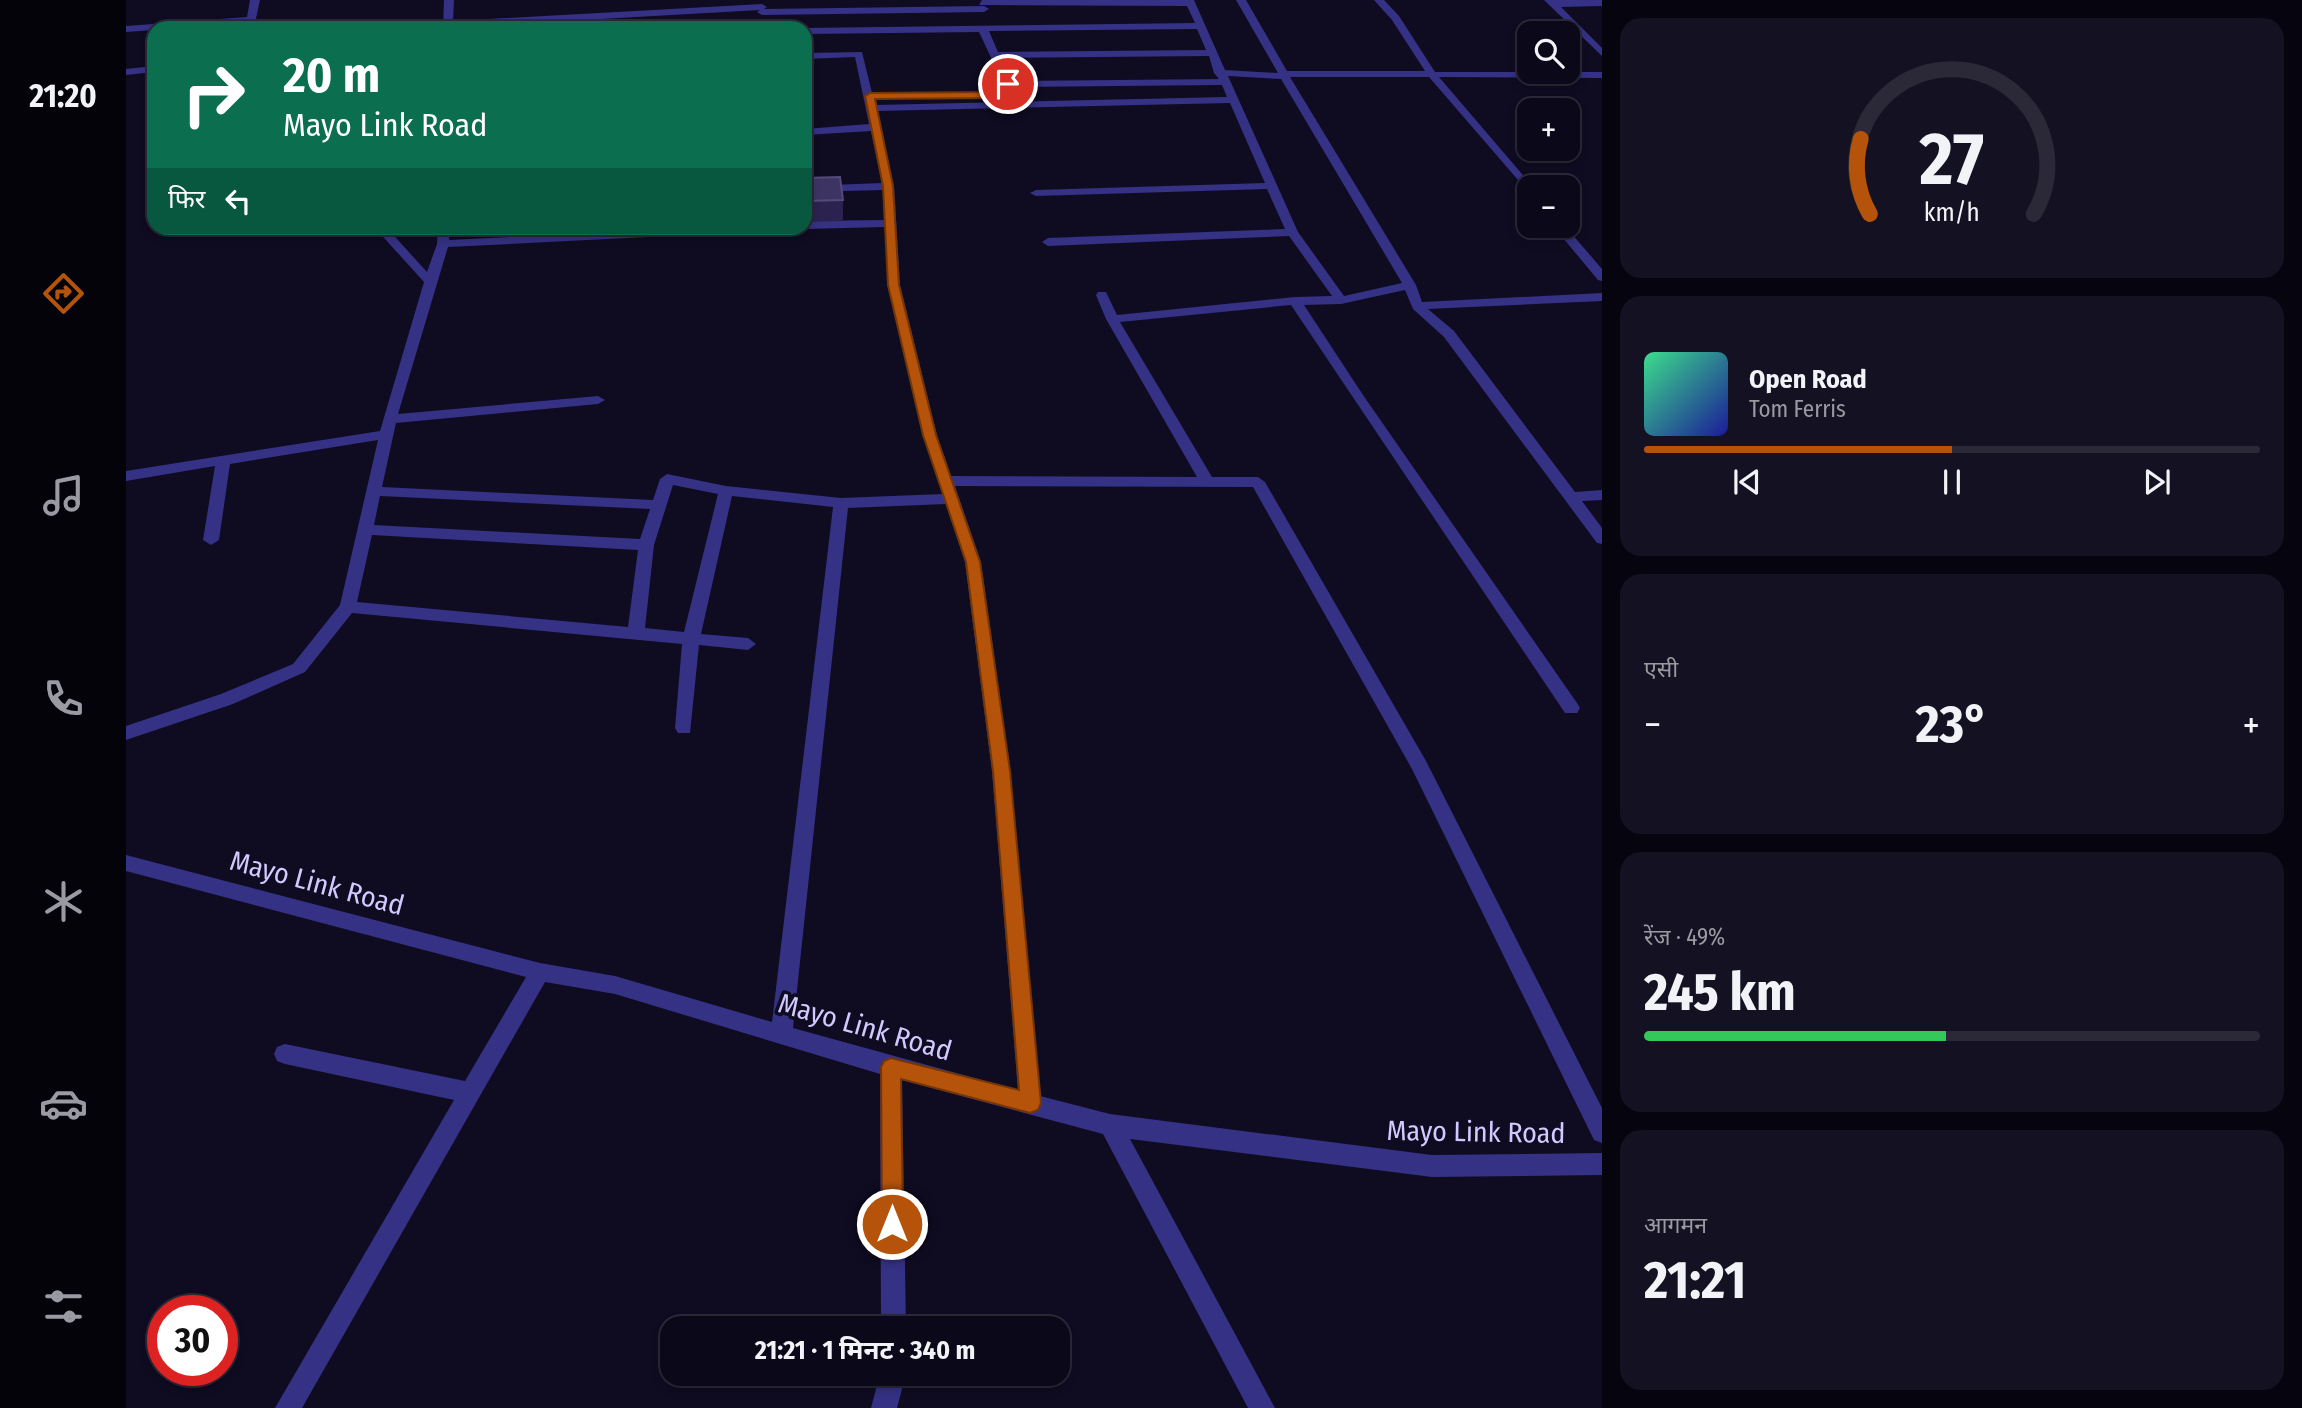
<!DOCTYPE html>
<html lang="hi">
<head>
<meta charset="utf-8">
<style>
  :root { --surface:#0b0819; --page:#141122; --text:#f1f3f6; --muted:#9a9aa2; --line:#2b2938; --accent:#b45309 }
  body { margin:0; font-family:"Fira Sans Condensed","Noto Sans Devanagari",sans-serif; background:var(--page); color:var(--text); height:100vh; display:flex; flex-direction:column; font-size:26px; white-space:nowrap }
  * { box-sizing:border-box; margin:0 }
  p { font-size:23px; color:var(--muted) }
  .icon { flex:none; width:38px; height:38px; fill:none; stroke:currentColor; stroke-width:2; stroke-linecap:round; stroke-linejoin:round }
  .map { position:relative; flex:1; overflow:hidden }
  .side { display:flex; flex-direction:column; gap:18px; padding:18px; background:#06040e; width:700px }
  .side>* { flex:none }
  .hud { position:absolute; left:21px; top:21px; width:665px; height:214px; border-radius:21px; box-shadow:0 4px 10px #0003,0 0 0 2px var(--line); background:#0b6e4f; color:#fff; overflow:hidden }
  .buttons { position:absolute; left:1391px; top:21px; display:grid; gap:14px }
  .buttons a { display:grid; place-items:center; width:63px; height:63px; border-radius:14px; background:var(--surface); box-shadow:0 4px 10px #0003,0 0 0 2px var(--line); font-size:35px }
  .speed { position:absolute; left:21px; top:1295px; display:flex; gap:14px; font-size:35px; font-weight:700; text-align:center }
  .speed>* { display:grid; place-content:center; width:91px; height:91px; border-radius:50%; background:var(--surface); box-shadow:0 4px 10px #0003,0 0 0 2px var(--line); line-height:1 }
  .speed .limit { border:10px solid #d22; background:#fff; color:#111 }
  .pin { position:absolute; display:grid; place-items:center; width:60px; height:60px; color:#fff; margin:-30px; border:4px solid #fff; border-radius:50%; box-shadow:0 2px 7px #0007 }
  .me { position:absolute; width:77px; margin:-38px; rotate:0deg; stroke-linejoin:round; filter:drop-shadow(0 0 5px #0008) }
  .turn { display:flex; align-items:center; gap:24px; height:147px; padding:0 21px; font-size:32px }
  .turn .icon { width:91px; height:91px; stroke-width:2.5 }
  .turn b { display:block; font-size:49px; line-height:60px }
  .then { display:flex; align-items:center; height:66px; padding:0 21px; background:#0003; gap:14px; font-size:26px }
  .big { font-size:52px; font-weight:700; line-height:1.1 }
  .side .card { flex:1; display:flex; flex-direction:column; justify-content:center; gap:10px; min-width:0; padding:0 24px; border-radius:21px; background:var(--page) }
  .side .dial { align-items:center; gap:0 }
  .dial svg { height:182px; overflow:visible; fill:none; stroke:var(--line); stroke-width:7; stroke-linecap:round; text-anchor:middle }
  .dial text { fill:var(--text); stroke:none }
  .song { display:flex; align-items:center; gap:21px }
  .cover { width:84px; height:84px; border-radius:10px; background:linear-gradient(135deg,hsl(150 70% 55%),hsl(240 70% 35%)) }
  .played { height:7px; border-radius:4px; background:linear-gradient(90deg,var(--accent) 50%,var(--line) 50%) }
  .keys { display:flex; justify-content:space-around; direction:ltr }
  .heat { display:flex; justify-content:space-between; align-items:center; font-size:38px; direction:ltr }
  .charge { height:10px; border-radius:5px; background:linear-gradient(90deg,#34c759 49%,var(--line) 0) }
  .trip { position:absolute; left:534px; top:1316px; width:410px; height:70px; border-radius:21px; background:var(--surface); box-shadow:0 4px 10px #0003,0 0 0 2px var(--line); font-weight:700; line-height:70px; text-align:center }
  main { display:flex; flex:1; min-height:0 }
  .tab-bar { display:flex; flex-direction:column; width:126px; justify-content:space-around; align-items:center; background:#04030a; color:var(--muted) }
  .tab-bar .icon { width:49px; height:49px }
  .tab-bar .on { color:var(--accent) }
  .tab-bar b { font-size:32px; color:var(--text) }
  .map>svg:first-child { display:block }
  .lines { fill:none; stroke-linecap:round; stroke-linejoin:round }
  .minor { fill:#353184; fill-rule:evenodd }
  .wall { fill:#2b2250 }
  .building { fill:#3d3463; stroke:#544b7b; stroke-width:2 }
  .route { fill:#b45309; stroke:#753606; stroke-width:2 }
  .labels { text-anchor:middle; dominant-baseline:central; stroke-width:7; stroke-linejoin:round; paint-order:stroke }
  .near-street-label { font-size:28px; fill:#d1caff; stroke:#0f0b21 }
</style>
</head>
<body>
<main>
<nav class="tab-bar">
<b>21:20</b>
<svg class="icon on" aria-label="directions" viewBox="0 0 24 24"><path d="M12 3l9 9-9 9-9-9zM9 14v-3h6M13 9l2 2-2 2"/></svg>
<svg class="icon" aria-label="music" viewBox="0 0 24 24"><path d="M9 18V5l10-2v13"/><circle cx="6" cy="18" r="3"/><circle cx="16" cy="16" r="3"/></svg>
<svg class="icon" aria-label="phone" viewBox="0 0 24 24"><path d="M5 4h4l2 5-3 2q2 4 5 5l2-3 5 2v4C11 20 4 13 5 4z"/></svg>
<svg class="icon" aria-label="climate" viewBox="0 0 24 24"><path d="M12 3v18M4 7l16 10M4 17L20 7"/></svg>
<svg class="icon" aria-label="car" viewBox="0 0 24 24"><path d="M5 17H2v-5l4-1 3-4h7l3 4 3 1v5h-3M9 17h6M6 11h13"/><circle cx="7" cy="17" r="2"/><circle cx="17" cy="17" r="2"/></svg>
<svg class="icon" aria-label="filters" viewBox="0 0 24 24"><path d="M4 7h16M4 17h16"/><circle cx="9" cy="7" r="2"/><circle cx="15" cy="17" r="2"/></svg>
</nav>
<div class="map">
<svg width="1476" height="1408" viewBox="0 0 1476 1408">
  <rect width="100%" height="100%" fill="#0f0b21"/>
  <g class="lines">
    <g class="minor">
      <path d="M124,0H134L128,28H118L119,23L0,32V26L121,17Z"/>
      <path d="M318,0H328L327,21L636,4L641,7L638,9L858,6L863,9L858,12L636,15L631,12L634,10L317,28Z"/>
      <path d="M856,0H1068L1099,70L1152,73L1110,0H1120L1161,71H1299L1266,20L1248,0H1258L1273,16L1309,72H1476V78L1313,77L1407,187H1404V194L1303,77H1164L1290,285L1296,302L1476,293V301L1302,309L1328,331L1449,492L1476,490V500L1456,501L1476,528V544L1471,543L1318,337L1287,309L1279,290L1215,304L1178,305L1237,395L1451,703L1454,708L1451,713H1439L1165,305L994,322L1086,477H1132L1139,482L1300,761L1476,1108V1143L1468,1140L1286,769L1127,487L829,486L855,562L884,771L914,1096L984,1114L1306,1155L1476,1153V1175L1306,1177L1004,1139L1149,1408H1122L977,1134L776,1080L780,1328H755L754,1074L489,994L419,982L176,1408H149L328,1100L159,1064L151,1061L148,1054L151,1047L159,1044L339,1081L400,977L0,871V855L414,963L489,976L646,1022L707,507L606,496L575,634L622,638L630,644L622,650L573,645L564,733H552L549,728L556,644L226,613L179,672L107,704L0,740V726L95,694L167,664L214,605L252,440L104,464L93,540L85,545L77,540L89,466L0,481V471L254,431L298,282L249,228H261L301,272L311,244L312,228H324L323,240L563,228H627L621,232L322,247L272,414L472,396L479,400L472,404L270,423L256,487L527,500L534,479L541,474L600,486L715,498L817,494L797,435L762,285L759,227L679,229L675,228H679V221L758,220L757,190L679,192V186L756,183L745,131L679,135V129L743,124L729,57L679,59V53L736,52L749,105L1101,97L1096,85L884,87C871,97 862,100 845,97V93L865,92L877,83L853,32L679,34V28L1069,23L1061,6L853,5ZM1071,29L1080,50L872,52L863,31ZM1083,56L1088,73L1093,79L886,81L875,58ZM1102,76L1155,79L1276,283L1218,296L1172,232ZM1104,103L1139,183L910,190L904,193L910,196L1141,189L1159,229L922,238L916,242L922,246L1163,236L1206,296L1169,297L991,315L980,292H972L970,295L980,319L1071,477L825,476L811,435L774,285L768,186L751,111ZM547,485L592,494L558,632L519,628L528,545ZM254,496L524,509L514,539L248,525ZM820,504L839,562L866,771L892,1090L667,1028L722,508ZM246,535L512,550L502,627L231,602Z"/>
      <path d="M1418,0H1476V6L1435,7L1476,48V56Z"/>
      <path d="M28,66V72L0,75V69Z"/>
      <path d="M1427,226H1439L1476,269V281L1472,280Z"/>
      <path d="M754,1374H780L771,1408H745Z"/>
    </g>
  </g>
  <path class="wall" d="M679,178L717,200V221L679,222Z"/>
  <path class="building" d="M714,177L717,200L679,201V178Z"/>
  <path class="route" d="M879,82L887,84L867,98L749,99L767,186L773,285L810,435L854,562L884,771L915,1103L912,1110L904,1113L775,1079L777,1224L774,1232L766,1235L759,1232L756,1224L755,1067L758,1061L765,1058L893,1090L867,771L840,562L797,435L762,285L757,186L739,96L744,93L865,92Z"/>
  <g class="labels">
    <g class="near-street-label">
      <text transform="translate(191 883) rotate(15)">Mayo Link Road</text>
      <text transform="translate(739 1027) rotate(16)">Mayo Link Road</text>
      <text transform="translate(1350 1132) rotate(1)">Mayo Link Road</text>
    </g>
  </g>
</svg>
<div class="buttons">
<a><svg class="icon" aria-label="search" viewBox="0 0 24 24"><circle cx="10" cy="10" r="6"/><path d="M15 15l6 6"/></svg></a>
<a>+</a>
<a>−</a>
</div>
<div class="speed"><div class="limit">30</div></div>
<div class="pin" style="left:882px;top:84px;background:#d93025"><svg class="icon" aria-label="arrive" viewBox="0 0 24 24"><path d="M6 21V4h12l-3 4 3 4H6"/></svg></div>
<svg class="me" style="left:766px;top:1224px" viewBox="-20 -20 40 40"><circle r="17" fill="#b45309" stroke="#fff" stroke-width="3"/><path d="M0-11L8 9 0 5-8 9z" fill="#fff"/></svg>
<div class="trip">21:21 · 1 मिनट · 340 m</div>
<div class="hud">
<div class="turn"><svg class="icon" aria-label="right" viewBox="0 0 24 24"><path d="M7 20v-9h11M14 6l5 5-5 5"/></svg><div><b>20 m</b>Mayo Link Road</div></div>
<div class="then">फिर<svg class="icon" aria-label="left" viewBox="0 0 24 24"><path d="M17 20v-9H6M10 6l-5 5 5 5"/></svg></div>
</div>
</div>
<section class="side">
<div class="card dial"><svg viewBox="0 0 100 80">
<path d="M14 69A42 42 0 1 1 86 69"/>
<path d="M14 69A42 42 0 0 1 10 36" stroke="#b45309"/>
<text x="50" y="56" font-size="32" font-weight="700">27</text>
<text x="50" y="72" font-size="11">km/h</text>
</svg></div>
<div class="card">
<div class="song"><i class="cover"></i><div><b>Open Road</b><p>Tom Ferris</p></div></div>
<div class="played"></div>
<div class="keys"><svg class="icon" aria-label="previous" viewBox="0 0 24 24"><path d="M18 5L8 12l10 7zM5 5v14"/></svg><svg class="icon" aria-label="pause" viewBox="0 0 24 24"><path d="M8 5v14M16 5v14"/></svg><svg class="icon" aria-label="next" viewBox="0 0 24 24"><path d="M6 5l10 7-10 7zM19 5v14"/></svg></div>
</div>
<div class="card"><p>एसी</p>
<div class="heat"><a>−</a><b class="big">23°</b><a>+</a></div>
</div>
<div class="card"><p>रेंज · 49%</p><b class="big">245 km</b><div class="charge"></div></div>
<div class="card"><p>आगमन</p><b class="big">21:21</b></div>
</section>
</main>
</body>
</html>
